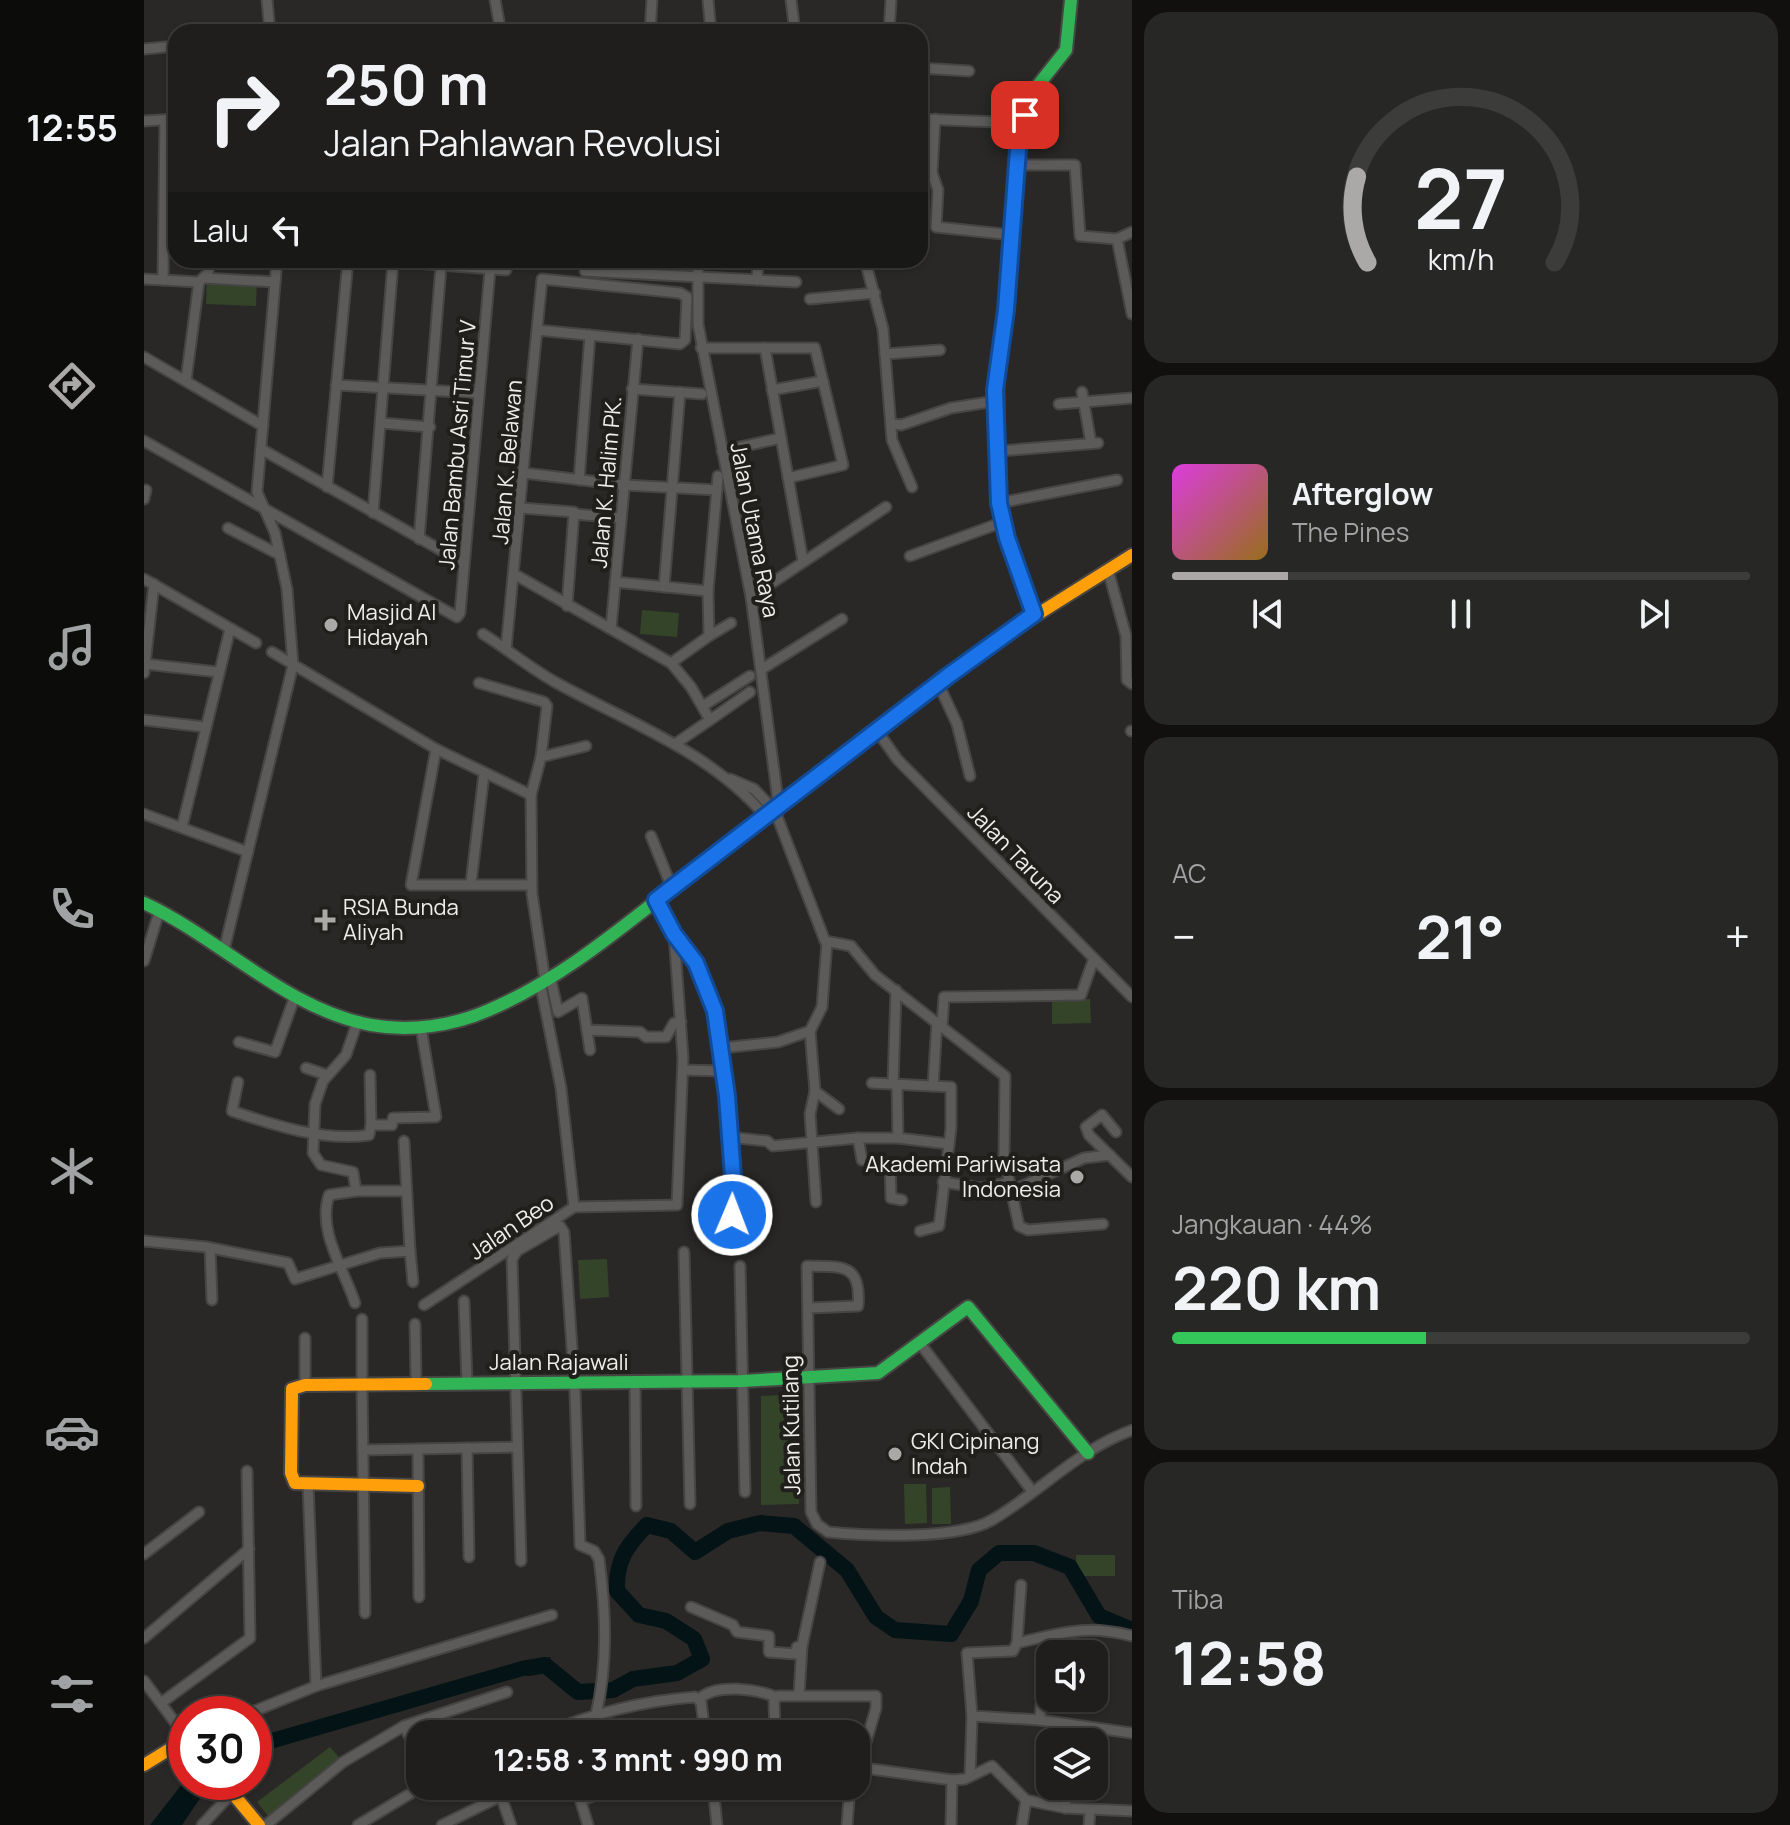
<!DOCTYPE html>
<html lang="id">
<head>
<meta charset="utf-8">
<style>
  :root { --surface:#1f1e1c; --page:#272725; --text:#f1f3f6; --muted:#a1a2a3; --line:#3c3c3b; --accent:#aaa9a7 }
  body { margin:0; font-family:Manrope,sans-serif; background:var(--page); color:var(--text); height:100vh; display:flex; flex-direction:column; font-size:30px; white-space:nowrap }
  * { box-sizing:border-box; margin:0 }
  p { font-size:26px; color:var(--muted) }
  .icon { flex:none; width:44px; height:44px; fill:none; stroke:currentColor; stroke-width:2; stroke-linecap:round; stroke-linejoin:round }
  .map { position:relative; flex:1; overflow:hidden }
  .panel { display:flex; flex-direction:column; gap:12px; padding:12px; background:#11100f; width:658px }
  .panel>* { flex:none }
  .guide { position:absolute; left:24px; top:24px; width:760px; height:244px; border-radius:24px; box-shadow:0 2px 6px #0004,0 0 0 2px var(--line); background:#1f1e1c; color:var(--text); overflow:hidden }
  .buttons { position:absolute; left:892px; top:1640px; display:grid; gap:16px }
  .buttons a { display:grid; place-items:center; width:72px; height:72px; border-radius:16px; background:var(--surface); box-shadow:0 2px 6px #0004,0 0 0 2px var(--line); font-size:40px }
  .speed { position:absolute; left:24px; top:1696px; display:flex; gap:16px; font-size:40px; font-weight:700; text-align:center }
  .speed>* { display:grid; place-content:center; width:104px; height:104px; border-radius:50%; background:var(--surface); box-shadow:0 2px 6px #0004,0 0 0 2px var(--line); line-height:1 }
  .speed .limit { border:12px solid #d22; background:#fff; color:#111 }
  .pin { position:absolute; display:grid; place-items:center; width:68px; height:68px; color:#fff; margin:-34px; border-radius:16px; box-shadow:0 4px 12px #0006 }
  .me { position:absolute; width:88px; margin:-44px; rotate:1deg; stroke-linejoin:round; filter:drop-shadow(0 0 6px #0008) }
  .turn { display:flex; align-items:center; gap:28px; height:168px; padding:0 24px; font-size:36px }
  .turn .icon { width:104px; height:104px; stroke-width:2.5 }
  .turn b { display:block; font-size:56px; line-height:68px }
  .then { display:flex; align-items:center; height:76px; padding:0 24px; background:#0003; gap:16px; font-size:30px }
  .big { font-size:60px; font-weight:700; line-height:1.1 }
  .panel .tile { flex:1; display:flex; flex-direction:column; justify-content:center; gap:12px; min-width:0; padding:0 28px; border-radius:24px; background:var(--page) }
  .panel .dial { align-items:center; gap:0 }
  .dial svg { height:208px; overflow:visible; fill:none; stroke:var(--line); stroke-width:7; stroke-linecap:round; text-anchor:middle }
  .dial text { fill:var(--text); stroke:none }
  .song { display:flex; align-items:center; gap:24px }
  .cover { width:96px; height:96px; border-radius:12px; background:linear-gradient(135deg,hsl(300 70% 55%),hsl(40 70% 35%)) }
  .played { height:8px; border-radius:4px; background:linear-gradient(90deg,var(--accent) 20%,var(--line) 20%) }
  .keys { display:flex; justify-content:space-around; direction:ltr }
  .heat { display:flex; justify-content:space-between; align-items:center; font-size:44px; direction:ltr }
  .charge { height:12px; border-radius:6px; background:linear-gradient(90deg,#34c759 44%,var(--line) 0) }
  .trip { position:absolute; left:262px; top:1720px; width:464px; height:80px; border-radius:24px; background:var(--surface); box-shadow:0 2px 6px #0004,0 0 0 2px var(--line); font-weight:700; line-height:80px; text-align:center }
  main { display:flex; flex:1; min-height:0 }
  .dock { display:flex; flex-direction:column; width:144px; justify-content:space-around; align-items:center; background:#0c0c0b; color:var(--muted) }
  .dock .icon { width:56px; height:56px }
  .dock .on { color:var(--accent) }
  .dock b { font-size:36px; color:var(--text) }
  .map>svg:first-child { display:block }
  .green { fill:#344429 }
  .water { fill:#041416 }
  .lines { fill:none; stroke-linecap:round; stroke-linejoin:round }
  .river { stroke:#041416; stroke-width:16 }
  .street-casing { stroke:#464544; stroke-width:13 }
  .fast-casing { stroke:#464544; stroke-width:16 }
  .slow-casing { stroke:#464544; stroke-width:16 }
  .street { stroke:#5c5b5a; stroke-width:9 }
  .fast { stroke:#30b455; stroke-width:12 }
  .slow { stroke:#ff9f0a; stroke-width:12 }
  .route-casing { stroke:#114b97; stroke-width:20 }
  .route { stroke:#1a73e8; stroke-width:14 }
  .poi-dot { fill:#aaa9a7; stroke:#211f1b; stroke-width:3 }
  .labels { text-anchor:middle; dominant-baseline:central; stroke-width:8; stroke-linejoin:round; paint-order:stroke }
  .street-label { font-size:22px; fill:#f0eeec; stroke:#211f1b }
  .poi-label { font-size:22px; fill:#f0eeec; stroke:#211f1b; text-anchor:start }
</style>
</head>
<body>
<main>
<nav class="dock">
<b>12:55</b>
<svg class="icon on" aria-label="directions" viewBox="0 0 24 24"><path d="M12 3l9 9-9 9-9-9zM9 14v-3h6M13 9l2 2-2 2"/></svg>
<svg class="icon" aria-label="music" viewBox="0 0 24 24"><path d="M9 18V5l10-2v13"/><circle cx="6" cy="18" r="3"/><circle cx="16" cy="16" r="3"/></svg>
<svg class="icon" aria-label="phone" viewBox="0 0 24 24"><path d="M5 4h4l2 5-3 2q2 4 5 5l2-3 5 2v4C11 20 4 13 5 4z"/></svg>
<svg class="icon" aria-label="climate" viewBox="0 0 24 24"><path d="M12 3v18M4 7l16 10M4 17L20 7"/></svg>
<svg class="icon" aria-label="car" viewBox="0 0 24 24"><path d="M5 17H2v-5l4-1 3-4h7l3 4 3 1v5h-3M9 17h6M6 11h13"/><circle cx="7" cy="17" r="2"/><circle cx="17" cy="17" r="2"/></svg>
<svg class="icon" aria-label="filters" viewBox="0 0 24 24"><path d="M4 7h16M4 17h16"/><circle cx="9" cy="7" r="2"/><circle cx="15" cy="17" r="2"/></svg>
</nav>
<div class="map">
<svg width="988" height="1825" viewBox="0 0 988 1825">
  <rect width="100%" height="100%" fill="#292826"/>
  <g class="green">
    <path d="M63,276L113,277L112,306L62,304Z"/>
    <path d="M498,610L535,613L533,637L496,634Z"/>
    <path d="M946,999L947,1023L908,1024V1001Z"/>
    <path d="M463,1259L465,1297L436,1299L434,1260Z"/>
    <path d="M654,1394L655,1504L617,1505V1396Z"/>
    <path d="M760,1484H782L783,1523L761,1524Z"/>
    <path d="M806,1487L807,1524H788V1488Z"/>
    <path d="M971,1555V1576H933L932,1555Z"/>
    <path d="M186,1747L199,1762L128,1821L113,1802Z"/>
  </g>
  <g class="water">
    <path d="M407,1657L400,1670L110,1754V1738L113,1737L377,1661Z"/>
    <path d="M42,1779V1782H67L38,1825H6Z"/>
  </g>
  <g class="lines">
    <path class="river" d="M384,1668L401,1665L434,1692L469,1690L489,1679L533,1673L558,1659L550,1639L522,1621L495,1615L473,1591C472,1561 482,1546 503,1525L527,1531L551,1552L584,1531L616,1523L650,1526L703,1570L732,1617L751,1630L807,1634L827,1601L835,1570L855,1553H890L926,1567L955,1616L988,1630"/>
    <g class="street-casing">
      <g id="street">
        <path d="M123,0L126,32"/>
        <path d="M351,0L357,32"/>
        <path d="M564,0L567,32"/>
        <path d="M647,0L651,32"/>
        <path d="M394,32H476"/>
        <path d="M506,32L508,0"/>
        <path d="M745,32L747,0"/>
        <path d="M0,49L32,46"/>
        <path d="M776,68L825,71"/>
        <path d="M776,119L879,123"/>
        <path d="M0,121L32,119"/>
        <path d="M873,165H931L936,236L973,239"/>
        <path d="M776,172L788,173L791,119"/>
        <path d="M788,173L794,190L792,227L869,235"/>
        <path d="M973,239L988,314"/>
        <path d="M973,239L988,232"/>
        <path d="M230,260L362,270L366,260"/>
        <path d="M441,260V271L652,282"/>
        <path d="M554,260V324L607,597L635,808"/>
        <path d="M721,260L739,329L748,440L768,487"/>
        <path d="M496,273L497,260"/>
        <path d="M60,278L131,282"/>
        <path d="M0,279L55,282"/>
        <path d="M19,280L21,120"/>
        <path d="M613,280L614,260"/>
        <path d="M666,299L731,293"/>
        <path d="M557,348H671L699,465L644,478"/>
        <path d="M621,348L659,561"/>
        <path d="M741,354L796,350"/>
        <path d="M0,357L119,426"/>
        <path d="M42,380L55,282L64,273L66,260"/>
        <path d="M192,385L335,393"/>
        <path d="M488,389L558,394"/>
        <path d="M628,390L679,381"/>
        <path d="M938,392L947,443"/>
        <path d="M915,404L988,398"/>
        <path d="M237,423L286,427"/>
        <path d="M749,424L757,425L807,408L852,401"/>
        <path d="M0,441L313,617L316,613L346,270"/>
        <path d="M117,449L320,563"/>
        <path d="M578,451L637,438"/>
        <path d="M855,451L954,443"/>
        <path d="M380,473L480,485L573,490"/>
        <path d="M435,480L446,335"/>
        <path d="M183,487L204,260"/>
        <path d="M0,499L2,490"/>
        <path d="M855,503L973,480"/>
        <path d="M377,508L430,512L423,606"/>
        <path d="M229,513L249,262"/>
        <path d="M430,514L477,518"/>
        <path d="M84,528L136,555"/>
        <path d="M275,539L297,266"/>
        <path d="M766,556L859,522"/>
        <path d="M964,570L982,636L983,680L988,684"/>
        <path d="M370,574L527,663L547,687L566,720L531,744"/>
        <path d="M0,579L112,643"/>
        <path d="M471,582L564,591"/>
        <path d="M520,587L536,392"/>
        <path d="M607,597L742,507"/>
        <path d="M467,628L494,339"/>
        <path d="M339,634C363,649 386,668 411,682C485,723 566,751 622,817"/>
        <path d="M565,636L587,623"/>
        <path d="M362,649C373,526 386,402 398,279L536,293L543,297L541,340L536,344L393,330"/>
        <path d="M128,652L292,749L387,795"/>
        <path d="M527,663L565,636L564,591L574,476"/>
        <path d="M1,664L74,672"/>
        <path d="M618,669L698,619"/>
        <path d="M0,673L10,584"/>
        <path d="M335,683L400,702L403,706L397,757L387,795L388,894L401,980"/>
        <path d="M794,683L813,724L826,776"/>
        <path d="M559,706L606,676"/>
        <path d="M0,720L61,727"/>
        <path d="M566,720L606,692"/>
        <path d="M987,731H988"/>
        <path d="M734,732L753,759L988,997"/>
        <path d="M292,749L267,885H387"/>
        <path d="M397,757L442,746"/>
        <path d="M586,779L610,789L631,811L681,941L707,946L731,975L861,1076L860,1157L875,1226L884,1230L959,1224"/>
        <path d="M0,814L104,852"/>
        <path d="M38,827L86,629"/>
        <path d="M507,836L528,888"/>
        <path d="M327,883L340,774"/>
        <path d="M512,900C524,923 539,940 551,962C580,1012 580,1073 584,1129C586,1158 591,1186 588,1215"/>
        <path d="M81,946L149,665L143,589L131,533L113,492L133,260"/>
        <path d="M0,961L16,909"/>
        <path d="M406,976L414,1012L438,998L446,1050"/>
        <path d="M396,982L417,1088L430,1207"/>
        <path d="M213,1023L202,1055L179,1081L171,1104L169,1153L177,1165L209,1172L212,1191H262"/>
        <path d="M798,1026L800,997L937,995L949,961"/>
        <path d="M443,1030L496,1032L502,1037H522L530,1023L537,1022"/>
        <path d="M666,1031L671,1091L695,1109"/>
        <path d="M95,1042L131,1052L151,996"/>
        <path d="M578,1048L634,1042L666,1031L678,1007L683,942"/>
        <path d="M162,1068L183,1075"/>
        <path d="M539,1070L580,1071"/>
        <path d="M226,1075L227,1125"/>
        <path d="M94,1082L88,1111C129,1125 181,1142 225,1135L227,1125H248L249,1118L292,1117L277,1028"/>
        <path d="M728,1083L807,1087V1128L795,1226L776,1231"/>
        <path d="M749,1084L752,990"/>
        <path d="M753,1085L754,1138"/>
        <path d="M789,1086L793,1022"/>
        <path d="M671,1091L666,1114L672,1202"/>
        <path d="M972,1132L958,1115L942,1127L945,1135L988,1177"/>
        <path d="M585,1137L623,1141L629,1146L714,1138L718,1160L746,1163L747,1198L758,1200"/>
        <path d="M714,1138H754L805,1144"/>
        <path d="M799,1182L836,1188L863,1183"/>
        <path d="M865,1192L940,1158L966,1155"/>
        <path d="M0,1241L62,1247L144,1263L151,1279L236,1253L266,1251L260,1141"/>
        <path d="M66,1248L68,1300"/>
        <path d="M266,1251L269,1282"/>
        <path d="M540,1252L546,1504"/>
        <path d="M596,1266L601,1492"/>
        <path d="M320,1301L323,1382"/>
        <path d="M211,1303C200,1269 173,1231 185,1195L212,1191"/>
        <path d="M280,1305L430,1207L533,1205L539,1058L530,934"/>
        <path d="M664,1308L714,1306C718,1262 696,1267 663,1266L667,1512L673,1524L684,1532C725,1536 813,1540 848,1520C896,1492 935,1449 988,1430"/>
        <path d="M218,1319V1380"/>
        <path d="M271,1324L272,1378"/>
        <path d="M161,1338V1379"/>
        <path d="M775,1342L888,1491"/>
        <path d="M491,1383L492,1506"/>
        <path d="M218,1384L221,1613"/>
        <path d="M323,1448L325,1557"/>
        <path d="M274,1449L275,1597"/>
        <path d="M219,1450L373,1447"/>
        <path d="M164,1484L172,1686"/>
        <path d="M0,1554L55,1512"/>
        <path d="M377,1561L368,1259L373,1251L416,1226L420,1232L431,1392L436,1545L450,1551L455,1559C462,1612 464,1663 452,1715"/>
        <path d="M877,1585L873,1643C917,1633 942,1624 988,1636"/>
        <path d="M547,1607L589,1625L593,1632L625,1636V1652L652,1654L653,1647L658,1646L655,1695"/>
        <path d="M0,1638L105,1549"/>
        <path d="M658,1646L676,1562"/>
        <path d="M0,1681L42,1737"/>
        <path d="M555,1699C572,1683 612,1689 632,1697"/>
        <path d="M17,1703L106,1638L103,1471"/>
        <path d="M103,1714L172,1686L408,1615"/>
        <path d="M828,1716L896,1720L988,1733"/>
        <path d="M896,1720L899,1681"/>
        <path d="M260,1726L276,1757"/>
        <path d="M400,1734C449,1713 498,1701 551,1697L557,1702L561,1734"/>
        <path d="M631,1734L630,1701L634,1696H732V1708L715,1766"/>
        <path d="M649,1734L684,1729L688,1734"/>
        <path d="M712,1767L808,1780L821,1779L848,1766L882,1800L921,1808L988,1811"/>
        <path d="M826,1776L828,1716L823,1653L869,1651L873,1643"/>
        <path d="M432,1786L444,1825"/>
        <path d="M569,1786L573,1825"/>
        <path d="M357,1796L367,1825"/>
        <path d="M437,1800L480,1786"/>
        <path d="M921,1808L924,1786"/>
        <path d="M58,1825L88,1793"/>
        <path d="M122,1825L199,1762L260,1726L363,1692"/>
        <path d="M214,1825L279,1786"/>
        <path d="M298,1825L357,1796L399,1786"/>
        <path d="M703,1825L706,1786"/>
        <path d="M807,1825L808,1780"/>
        <path d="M878,1825L882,1800"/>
        <path d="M945,1825L946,1810"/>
      </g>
    </g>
    <g class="fast-casing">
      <g id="fast">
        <path d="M853,366L862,310L876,135L891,89L922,50L927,0"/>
        <path d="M0,903C77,939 142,1009 227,1025C266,1032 309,1026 345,1010C418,979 478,927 540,879C649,796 753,707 867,631"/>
        <path d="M282,1384L599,1381L734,1373L824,1307L944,1453"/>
      </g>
    </g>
    <g class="slow-casing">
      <g id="slow">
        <path d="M853,366L855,503L863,538L890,614"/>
        <path d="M867,631L988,555"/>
        <path d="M274,1486L151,1483L147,1473L148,1389L161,1385L282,1384"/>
        <path d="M0,1765L42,1739"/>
        <path d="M79,1782L115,1825"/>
      </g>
    </g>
    <use href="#street" class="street"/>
    <use href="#fast" class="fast"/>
    <use href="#slow" class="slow"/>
  </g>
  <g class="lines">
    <g class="route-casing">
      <path id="route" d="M588,1215L590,1190L583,1096L571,1011L552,963L530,934L512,900L804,676L890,614L863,538L855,503L851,390L862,310L874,150L881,115"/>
    </g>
    <use href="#route" class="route"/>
  </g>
  <g class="poi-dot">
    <circle cx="187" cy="625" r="8"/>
    <path d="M177 908h8v8h8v8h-8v8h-8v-8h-8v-8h8z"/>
    <circle cx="933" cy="1177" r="8"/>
    <circle cx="751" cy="1454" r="8"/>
  </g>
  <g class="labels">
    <g class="street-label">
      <text transform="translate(313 445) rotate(-85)">Jalan Bambu Asri Timur V</text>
      <text transform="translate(363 462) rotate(-85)">Jalan K. Belawan</text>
      <text transform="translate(462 482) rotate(-85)">Jalan K. Halim PK.</text>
      <text transform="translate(611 530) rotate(79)">Jalan Utama Raya</text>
      <text transform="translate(872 854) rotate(46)">Jalan Taruna</text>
      <text transform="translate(367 1227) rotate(-34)">Jalan Beo</text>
      <text x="415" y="1362">Jalan Rajawali</text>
      <text transform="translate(647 1425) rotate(-91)">Jalan Kutilang</text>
    </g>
    <g class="poi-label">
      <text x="203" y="612">Masjid Al<tspan x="203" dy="25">Hidayah</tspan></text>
      <text x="199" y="907">RSIA Bunda<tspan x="199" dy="25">Aliyah</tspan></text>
      <text x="917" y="1164" text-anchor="end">Akademi Pariwisata<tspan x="917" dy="25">Indonesia</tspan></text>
      <text x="767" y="1441">GKI Cipinang<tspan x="767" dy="25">Indah</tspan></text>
    </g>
  </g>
</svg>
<div class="buttons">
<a><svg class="icon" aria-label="sound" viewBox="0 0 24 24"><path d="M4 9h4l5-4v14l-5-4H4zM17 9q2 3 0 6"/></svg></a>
<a><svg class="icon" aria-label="layers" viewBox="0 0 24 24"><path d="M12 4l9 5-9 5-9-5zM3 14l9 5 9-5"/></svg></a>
</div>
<div class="speed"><div class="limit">30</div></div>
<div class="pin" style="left:881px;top:115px;background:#d93025"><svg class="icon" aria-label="arrive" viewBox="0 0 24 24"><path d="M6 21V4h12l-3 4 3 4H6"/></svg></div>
<svg class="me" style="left:588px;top:1215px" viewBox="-20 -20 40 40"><circle r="17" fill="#1a73e8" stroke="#fff" stroke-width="3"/><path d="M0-11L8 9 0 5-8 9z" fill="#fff"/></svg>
<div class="trip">12:58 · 3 mnt · 990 m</div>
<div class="guide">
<div class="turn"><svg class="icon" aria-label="right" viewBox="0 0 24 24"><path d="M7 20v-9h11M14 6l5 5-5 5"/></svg><div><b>250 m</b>Jalan Pahlawan Revolusi</div></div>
<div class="then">Lalu<svg class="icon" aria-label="left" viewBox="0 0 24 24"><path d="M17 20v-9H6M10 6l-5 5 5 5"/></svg></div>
</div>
</div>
<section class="panel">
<div class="tile dial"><svg viewBox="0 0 100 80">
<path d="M14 69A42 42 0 1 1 86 69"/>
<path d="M14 69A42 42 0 0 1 10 36" stroke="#aaa9a7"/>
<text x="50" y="56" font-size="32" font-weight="700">27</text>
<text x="50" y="72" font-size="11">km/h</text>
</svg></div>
<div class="tile">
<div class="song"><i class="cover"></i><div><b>Afterglow</b><p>The Pines</p></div></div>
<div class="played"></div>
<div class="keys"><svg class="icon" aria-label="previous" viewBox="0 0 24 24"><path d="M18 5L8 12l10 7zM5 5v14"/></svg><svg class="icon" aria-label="pause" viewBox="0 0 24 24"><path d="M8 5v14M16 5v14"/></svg><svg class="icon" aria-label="next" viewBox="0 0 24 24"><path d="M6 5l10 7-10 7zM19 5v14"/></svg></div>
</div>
<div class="tile"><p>AC</p>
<div class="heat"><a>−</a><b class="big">21°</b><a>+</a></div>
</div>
<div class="tile"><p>Jangkauan · 44%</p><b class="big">220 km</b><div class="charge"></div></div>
<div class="tile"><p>Tiba</p><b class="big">12:58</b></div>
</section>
</main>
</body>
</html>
